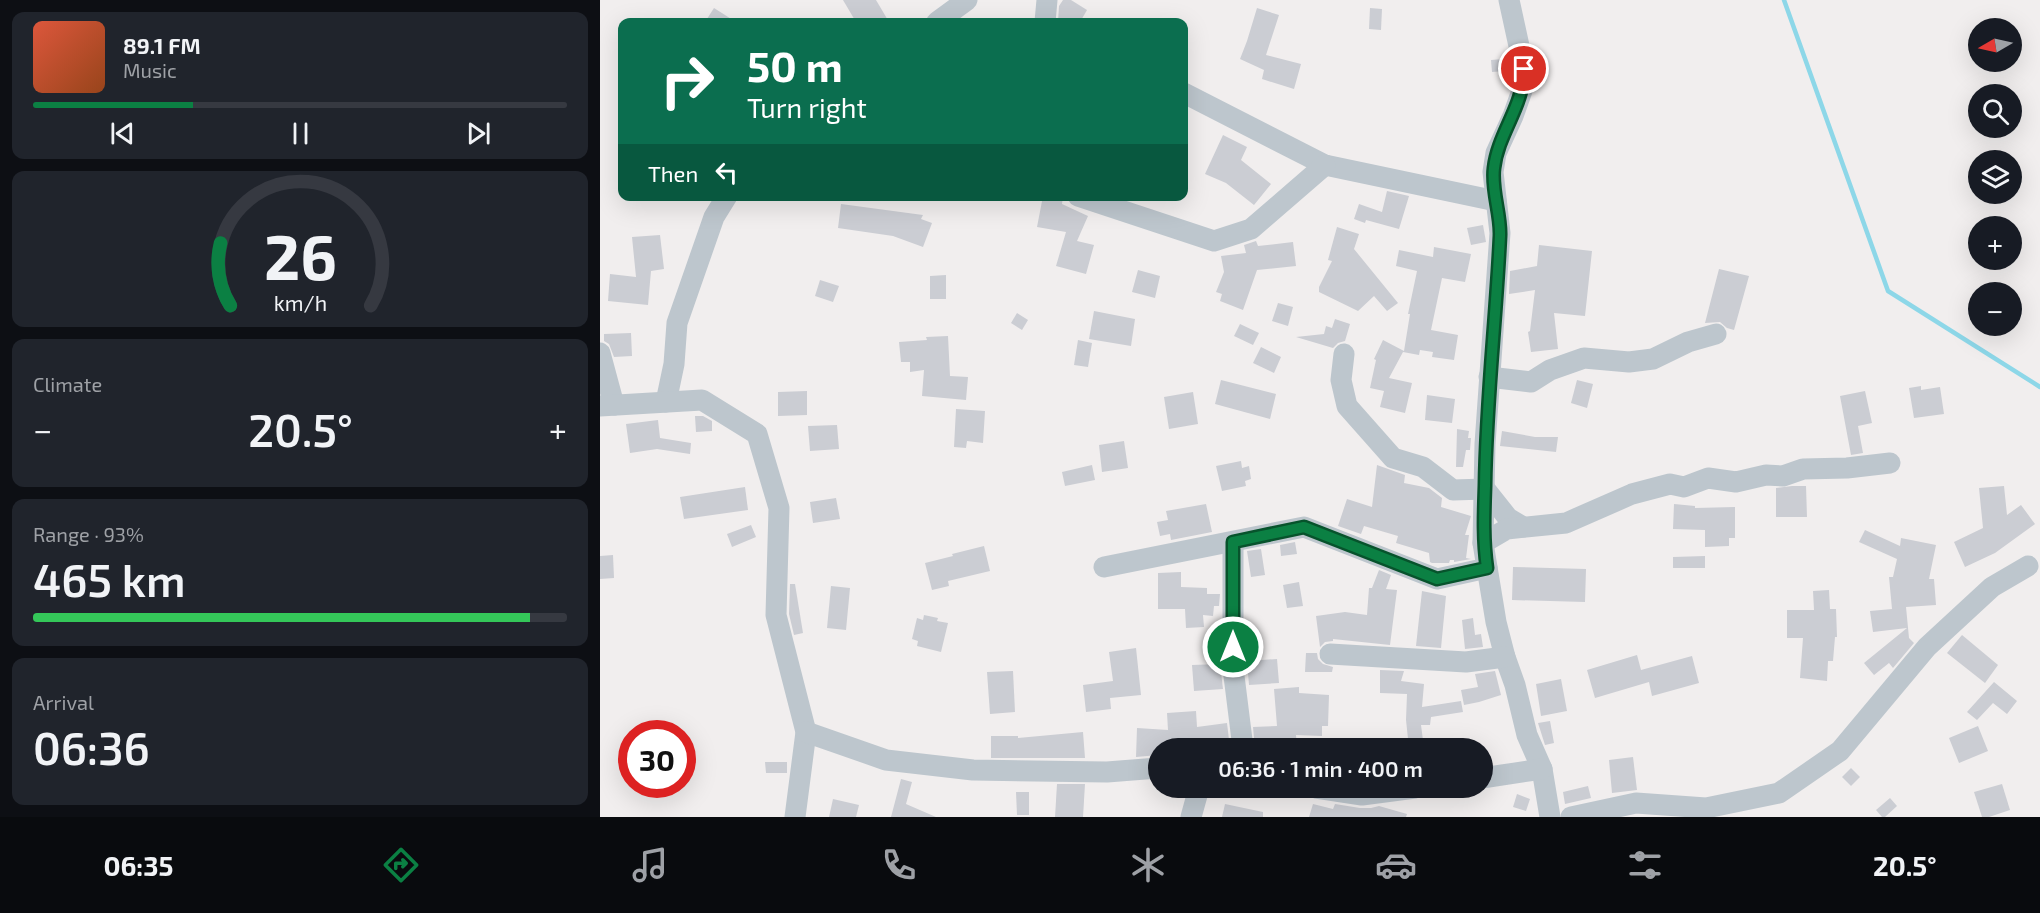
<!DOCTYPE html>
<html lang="en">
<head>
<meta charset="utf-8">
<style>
  :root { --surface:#171b24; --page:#20242c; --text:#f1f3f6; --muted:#9ea1a6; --line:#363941; --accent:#0b8043 }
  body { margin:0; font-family:"Exo 2",sans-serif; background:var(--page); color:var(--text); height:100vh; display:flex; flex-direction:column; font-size:22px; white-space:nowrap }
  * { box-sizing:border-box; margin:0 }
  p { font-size:20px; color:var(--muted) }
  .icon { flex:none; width:33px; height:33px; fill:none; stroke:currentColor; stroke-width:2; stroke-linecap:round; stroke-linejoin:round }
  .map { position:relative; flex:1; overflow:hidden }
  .drawer { display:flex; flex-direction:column; gap:12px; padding:12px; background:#0d0f14; width:600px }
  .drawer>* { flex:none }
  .hud { position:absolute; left:18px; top:18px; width:570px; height:183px; border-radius:12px; box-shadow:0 6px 24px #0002; background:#0b6e4f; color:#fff; overflow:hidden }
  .needle { width:39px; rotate:261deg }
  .controls { position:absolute; left:1368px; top:18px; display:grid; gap:12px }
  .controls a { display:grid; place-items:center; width:54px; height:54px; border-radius:50%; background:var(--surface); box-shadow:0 6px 24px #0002; font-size:30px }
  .speed { position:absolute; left:18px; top:720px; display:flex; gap:12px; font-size:30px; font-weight:700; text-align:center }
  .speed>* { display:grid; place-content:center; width:78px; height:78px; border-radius:50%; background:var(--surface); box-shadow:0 6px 24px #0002; line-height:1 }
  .speed .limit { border:9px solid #d22; background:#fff; color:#111 }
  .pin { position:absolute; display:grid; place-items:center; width:51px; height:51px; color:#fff; margin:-26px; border:3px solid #fff; border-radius:50%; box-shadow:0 2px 6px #0007 }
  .me { position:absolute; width:66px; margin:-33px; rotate:0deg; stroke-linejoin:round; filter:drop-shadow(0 0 4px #0008) }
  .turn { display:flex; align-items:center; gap:21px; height:126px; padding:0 30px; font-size:27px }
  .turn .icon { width:78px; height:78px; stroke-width:2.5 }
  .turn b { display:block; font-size:42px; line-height:51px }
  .then { display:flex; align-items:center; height:57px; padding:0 30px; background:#0003; gap:12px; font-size:22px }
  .big { font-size:45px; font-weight:600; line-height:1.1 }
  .drawer .tile { flex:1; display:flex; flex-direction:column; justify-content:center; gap:9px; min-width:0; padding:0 21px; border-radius:12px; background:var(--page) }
  .drawer .dial { align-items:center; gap:0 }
  .dial svg { height:156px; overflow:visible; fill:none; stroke:var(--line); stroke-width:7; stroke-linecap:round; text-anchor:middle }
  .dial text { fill:var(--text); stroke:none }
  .song { display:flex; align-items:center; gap:18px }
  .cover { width:72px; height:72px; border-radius:9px; background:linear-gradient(135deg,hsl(10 70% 55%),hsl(20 70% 35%)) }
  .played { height:6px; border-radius:3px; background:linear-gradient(90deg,var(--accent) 30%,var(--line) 30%) }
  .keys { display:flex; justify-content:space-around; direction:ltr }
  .heat { display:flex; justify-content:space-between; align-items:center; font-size:33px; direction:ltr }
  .charge { height:9px; border-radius:4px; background:linear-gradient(90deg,#34c759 93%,var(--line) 0) }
  .trip { position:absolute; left:548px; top:738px; width:345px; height:60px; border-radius:30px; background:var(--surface); box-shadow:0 6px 24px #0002; font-weight:600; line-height:60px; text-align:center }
  .tab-bar { display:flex; height:96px; justify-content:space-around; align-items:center; background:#090b0e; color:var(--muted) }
  .tab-bar .icon { width:42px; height:42px }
  .tab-bar .selected { color:var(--accent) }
  .tab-bar b { font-size:27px; color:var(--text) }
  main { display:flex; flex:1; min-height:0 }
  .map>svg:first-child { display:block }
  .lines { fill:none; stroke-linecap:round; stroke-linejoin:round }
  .stream { stroke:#8dd7e8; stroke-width:4.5 }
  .building { fill:#cbcdd3 }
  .minor { stroke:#bdc6cd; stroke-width:21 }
  .route-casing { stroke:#07532c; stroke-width:15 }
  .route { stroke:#0b8043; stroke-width:10 }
</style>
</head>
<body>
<main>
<section class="drawer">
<div class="tile">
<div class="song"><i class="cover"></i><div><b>89.1 FM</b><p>Music</p></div></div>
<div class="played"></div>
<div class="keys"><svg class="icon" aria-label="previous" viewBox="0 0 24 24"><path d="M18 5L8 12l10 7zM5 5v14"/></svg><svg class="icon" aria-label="pause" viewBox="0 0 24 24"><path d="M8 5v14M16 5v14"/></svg><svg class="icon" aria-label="next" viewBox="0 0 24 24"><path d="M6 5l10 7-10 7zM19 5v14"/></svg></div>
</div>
<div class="tile dial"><svg viewBox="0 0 100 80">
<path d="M14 69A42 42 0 1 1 86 69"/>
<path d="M14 69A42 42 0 0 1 9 37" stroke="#0b8043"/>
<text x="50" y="56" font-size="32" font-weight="700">26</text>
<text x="50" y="72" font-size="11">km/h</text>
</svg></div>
<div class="tile"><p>Climate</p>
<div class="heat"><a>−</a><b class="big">20.5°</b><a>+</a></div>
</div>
<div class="tile"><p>Range · 93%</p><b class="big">465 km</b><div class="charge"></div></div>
<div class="tile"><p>Arrival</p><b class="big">06:36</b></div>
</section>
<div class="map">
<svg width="1440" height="817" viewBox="0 0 1440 817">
  <rect width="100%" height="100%" fill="#f1eeee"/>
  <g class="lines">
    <path class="stream" d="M1184,0L1288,291L1440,387"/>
  </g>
  <g class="building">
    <path d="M243,0H276L289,22H256Z"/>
    <path d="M463,0H471L487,10L480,22H458L459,6Z"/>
    <path d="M114,8L136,22H105Z"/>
    <path d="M657,8L679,15L666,55L701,64L694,89L662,79L664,70L640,59L647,41Z"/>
    <path d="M770,8L782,9L781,30L769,29Z"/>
    <path d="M903,59L905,71L892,72L891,60Z"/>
    <path d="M623,135L647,147L641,160L671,184L654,205L626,183L605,174Z"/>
    <path d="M787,191L809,196L799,229L766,220L765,223L754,219L759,204L782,212Z"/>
    <path d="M443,196H463L462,204L488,216L477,241L494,245L486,274L456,266L466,232L437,227Z"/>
    <path d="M241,204L323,215L321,219L332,223L323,247L293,236L238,228Z"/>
    <path d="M883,225L886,242L871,245L867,228Z"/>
    <path d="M737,227L759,234L754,249L798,303L787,311L774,296L758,311L719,292V287L732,261L728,260Z"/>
    <path d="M60,235L64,269L51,271L48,305L8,301L10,274L36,277L32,237Z"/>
    <path d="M656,241L658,246L693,242L696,266L657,270L643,310L620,301L622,294L616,292L624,272L621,256L646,253L644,245Z"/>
    <path d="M939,245L992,251L985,316L954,313L958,349L931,352L928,332L930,331L935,290L909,294L910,271L937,266Z"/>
    <path d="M834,247L871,254L865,282L842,278L831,330L858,335L854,360L832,357L833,352L820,350L819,355L803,352L789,378L812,383L805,413L780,407L784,391L770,388L776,360L774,359L783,340L804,351L810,314H808L817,271L796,266L799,250L833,257Z"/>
    <path d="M1119,269L1149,276L1134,330L1127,328L1120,322L1105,323Z"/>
    <path d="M538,270L560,276L555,298L532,292Z"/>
    <path d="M346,275V299H330V276Z"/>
    <path d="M220,280L239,286L233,302L215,296Z"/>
    <path d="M678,303L693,307L688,326L672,321Z"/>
    <path d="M494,311L535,319L531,346L489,339Z"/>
    <path d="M417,313L428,320L422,330L411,323Z"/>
    <path d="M735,319L750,324L745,341L738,343L733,348L696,337L724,334L726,326L732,328Z"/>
    <path d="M640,324L659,333L653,345L634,336Z"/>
    <path d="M31,333L32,356L14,357L9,344L4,341V334Z"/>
    <path d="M348,336L350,376L368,377L366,400L322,396L324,370L310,372V362H301L299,342L327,340L326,337Z"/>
    <path d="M478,340L492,343L488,367L474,365Z"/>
    <path d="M661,347L681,357L674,373L653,363Z"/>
    <path d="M621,380L676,394L670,419L615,404Z"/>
    <path d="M977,380L993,384L987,408L971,403Z"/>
    <path d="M1321,386V390L1340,387L1344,414L1314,418L1309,388Z"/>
    <path d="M207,391V415L178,416V392Z"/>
    <path d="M1265,391L1272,423L1258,426L1263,453L1251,455L1240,396Z"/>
    <path d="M593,392L598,424L569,429L564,397Z"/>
    <path d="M827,395L855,399L852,423L825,420Z"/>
    <path d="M356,409L385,411L383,443L367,441L366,448L354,447Z"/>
    <path d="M95,416H103L112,421V431L96,432Z"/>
    <path d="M58,420L60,438L91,443L90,454L57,449L30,453L26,424Z"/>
    <path d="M237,425L239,449L210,451L208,426Z"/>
    <path d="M857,429L869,431L868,438H871L870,450H866L863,467H856Z"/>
    <path d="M902,431L935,437H958L956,452L900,446Z"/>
    <path d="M524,441L528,468L502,472L499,445Z"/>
    <path d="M641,461L642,468L649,466L651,479L645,481L646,486L622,491L616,466Z"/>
    <path d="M492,465L495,480L465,486L462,472Z"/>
    <path d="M777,465L805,475L804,483L829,488L842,498L841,507L871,516L865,535H869L866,558L871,559L854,562V560H850L849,563H832L830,562L829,553L796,543L798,536L764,526L761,534L738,526L747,499L772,507Z"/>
    <path d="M1192,486H1206L1207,517H1176V488Z"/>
    <path d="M1404,486L1407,515L1421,505L1435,524L1395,553L1365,567L1354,542L1383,528L1379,488Z"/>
    <path d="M145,487L148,510L84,519L80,497Z"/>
    <path d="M236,498L240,519L213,523L210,502Z"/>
    <path d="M606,504L612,532L571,540L570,534L560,536L557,522L568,520L566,511Z"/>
    <path d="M1074,504L1095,506V508L1135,507V538H1129V546L1105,547V530L1073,529Z"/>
    <path d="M151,525L156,537L132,547L127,534Z"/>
    <path d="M1265,530L1300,546L1301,538L1336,545L1329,579H1334L1336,605L1306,607L1309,638L1314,643L1293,668L1289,663L1274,675L1264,663L1307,628L1273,632L1270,611L1292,609L1289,577H1293L1297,559L1259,542Z"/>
    <path d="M695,542L697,554L681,556L680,545Z"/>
    <path d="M384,546L390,571L348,581L349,586L332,590L325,563L353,556L352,554Z"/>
    <path d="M661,549L665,575L651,577L647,551Z"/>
    <path d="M13,555L14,578L0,579V556Z"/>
    <path d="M1105,556V568H1073V557Z"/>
    <path d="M913,567L986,569L985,602L912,600Z"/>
    <path d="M779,570L791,575L786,589L797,590L790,645L733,639V641L725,642L720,647L716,616L745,612L767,615L769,588H772Z"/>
    <path d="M581,572V587L607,588V594H620L619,606H614L613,616L603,615L604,627L586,628L585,609H558V573Z"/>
    <path d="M699,582L703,606L687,608L683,585Z"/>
    <path d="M190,584H195L203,633L194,635L189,614Z"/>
    <path d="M231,586L250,588L246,630L227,628Z"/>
    <path d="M1229,590L1230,609H1236L1237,637H1235L1233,661H1228L1227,681L1200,678L1203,638H1187V610H1214L1213,591Z"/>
    <path d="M822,591L846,596L841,648L816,646Z"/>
    <path d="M324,615L338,618L337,621L348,623L341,652L317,646L318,641L312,639L317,618L323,620Z"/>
    <path d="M873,618L875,635L881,634L883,647L865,649L862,620Z"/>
    <path d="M1362,635L1398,665L1385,683L1347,653Z"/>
    <path d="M536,648L541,695L510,698L511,709L486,712L483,685L513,681L509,652Z"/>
    <path d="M706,653H717L718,659L723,664L733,667L732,672H705Z"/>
    <path d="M1037,655L1041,670L1092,656L1099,683L1052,696L1049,682L995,698L987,670Z"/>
    <path d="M677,659L679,683L649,685L647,661Z"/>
    <path d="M620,664L623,689L594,691L592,665Z"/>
    <path d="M780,670L804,671L801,681L824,684L822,707L861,701L863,712L831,717L830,725H821L824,748H809L806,720L807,694L780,693Z"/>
    <path d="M413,671L415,712L390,714L387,672Z"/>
    <path d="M895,671L901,695L879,702L864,705L861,690L878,687L875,674Z"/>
    <path d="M961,679L967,711L941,716L936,684Z"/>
    <path d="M1394,682L1417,701L1407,714L1393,703L1377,720L1367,712Z"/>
    <path d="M699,687V693L729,695L728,726H722V736L696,735L697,748H655L653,727L677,726L674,689Z"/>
    <path d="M596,711L597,727L627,723L630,748H558V755L536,757L537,728L568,730L567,713Z"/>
    <path d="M950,721L954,743L945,745L938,723Z"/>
    <path d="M1378,726L1388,751L1359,763L1349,738Z"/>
    <path d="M483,732L485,758H391V736H418V738Z"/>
    <path d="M1033,757L1037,790L1012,793L1009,760Z"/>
    <path d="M165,762H187V773H166Z"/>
    <path d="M1251,768L1260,777L1251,786L1242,777Z"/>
    <path d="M301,779L312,782L306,804L336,817H291Z"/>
    <path d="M457,784H485L483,817H455Z"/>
    <path d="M1402,784L1410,810L1389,817H1382L1374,792Z"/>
    <path d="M988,786L991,798L965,804L963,792Z"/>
    <path d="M416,792H429V815H417Z"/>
    <path d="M917,794L930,799L926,811L913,807Z"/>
    <path d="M1290,798L1297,806L1285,817H1282L1276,810Z"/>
    <path d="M233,799L259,805L256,817H229Z"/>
    <path d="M625,804L663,812V817H622Z"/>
    <path d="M713,804L733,809L735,804L760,808H771L779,806L807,814L806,817H709Z"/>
  </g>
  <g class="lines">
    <g class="minor">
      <path d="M909,0L924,69V85L913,116L896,153L893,172L900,233L885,444L883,543L896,622L905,657L915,685L927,735L942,769L950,817"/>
      <path d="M337,22L367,0"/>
      <path d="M445,22L447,0"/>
      <path d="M584,93L725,165L896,201"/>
      <path d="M478,196L614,241L651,229L725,165"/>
      <path d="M0,353L14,405"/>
      <path d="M744,354L741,380L747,406L793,458L823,467L853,490L885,489L908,518L923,527"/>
      <path d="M889,377L931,382L950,370L984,358L1029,362L1053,359L1088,342L1116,334"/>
      <path d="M66,402L74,364L77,323L114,217L127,196"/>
      <path d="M0,406L102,400L157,434L179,508L176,615L206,732L195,817"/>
      <path d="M633,542V668L643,748"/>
      <path d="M883,543L907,529L966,523L1032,494L1070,484L1084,487L1108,478L1136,482L1166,475L1183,476L1203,469L1247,468L1290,463"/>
      <path d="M504,567L704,527L837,579L887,568"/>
      <path d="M730,654L866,662L905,657"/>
      <path d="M206,732L286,760L373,770L507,772L558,768"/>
      <path d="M882,778L942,769"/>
      <path d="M716,788L762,795L815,788"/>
      <path d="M591,817L599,788"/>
      <path d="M971,817L1036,803L1106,808L1179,793L1240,751L1327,647L1392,587L1428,566"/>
    </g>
  </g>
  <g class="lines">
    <g class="route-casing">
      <path id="route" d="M633,647V542L704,527L837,579L887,568C883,540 884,514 885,486C886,403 896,320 900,236C901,214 891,190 894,168C898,133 924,106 924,69"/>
    </g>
    <use href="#route" class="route"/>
  </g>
</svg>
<div class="controls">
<a><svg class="needle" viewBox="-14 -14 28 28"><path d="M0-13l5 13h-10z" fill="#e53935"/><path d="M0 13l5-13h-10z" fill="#9ea1a6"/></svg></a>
<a><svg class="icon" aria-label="search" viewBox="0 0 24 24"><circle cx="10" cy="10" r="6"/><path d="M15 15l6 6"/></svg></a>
<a><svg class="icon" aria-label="layers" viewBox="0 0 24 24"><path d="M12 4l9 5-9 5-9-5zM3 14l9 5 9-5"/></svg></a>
<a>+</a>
<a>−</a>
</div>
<div class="speed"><div class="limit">30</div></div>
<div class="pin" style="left:924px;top:69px;background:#d93025"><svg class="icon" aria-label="arrive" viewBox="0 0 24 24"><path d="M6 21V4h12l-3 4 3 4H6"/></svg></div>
<svg class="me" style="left:633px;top:647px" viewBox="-20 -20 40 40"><circle r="17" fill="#0b8043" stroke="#fff" stroke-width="3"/><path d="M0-11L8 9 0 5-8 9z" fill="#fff"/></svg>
<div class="trip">06:36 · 1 min · 400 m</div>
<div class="hud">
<div class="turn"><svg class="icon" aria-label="right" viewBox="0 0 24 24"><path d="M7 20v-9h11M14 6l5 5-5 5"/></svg><div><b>50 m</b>Turn right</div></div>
<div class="then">Then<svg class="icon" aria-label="left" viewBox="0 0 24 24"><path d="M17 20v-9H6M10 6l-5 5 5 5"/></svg></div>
</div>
</div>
</main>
<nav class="tab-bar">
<b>06:35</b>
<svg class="icon selected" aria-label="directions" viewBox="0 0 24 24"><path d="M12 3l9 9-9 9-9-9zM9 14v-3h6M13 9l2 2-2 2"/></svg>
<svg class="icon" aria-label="music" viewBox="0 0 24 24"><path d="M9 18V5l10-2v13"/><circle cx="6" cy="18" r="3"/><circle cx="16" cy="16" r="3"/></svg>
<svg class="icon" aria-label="phone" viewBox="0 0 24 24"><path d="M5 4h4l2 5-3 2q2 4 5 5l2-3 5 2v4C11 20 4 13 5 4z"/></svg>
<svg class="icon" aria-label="climate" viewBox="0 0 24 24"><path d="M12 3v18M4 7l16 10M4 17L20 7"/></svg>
<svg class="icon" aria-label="car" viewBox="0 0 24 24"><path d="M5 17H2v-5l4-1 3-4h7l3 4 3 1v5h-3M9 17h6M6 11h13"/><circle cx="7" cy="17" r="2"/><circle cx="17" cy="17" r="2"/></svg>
<svg class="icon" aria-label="filters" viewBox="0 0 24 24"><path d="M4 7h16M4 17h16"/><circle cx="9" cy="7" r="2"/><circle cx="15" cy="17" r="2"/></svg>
<b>20.5°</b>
</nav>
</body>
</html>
